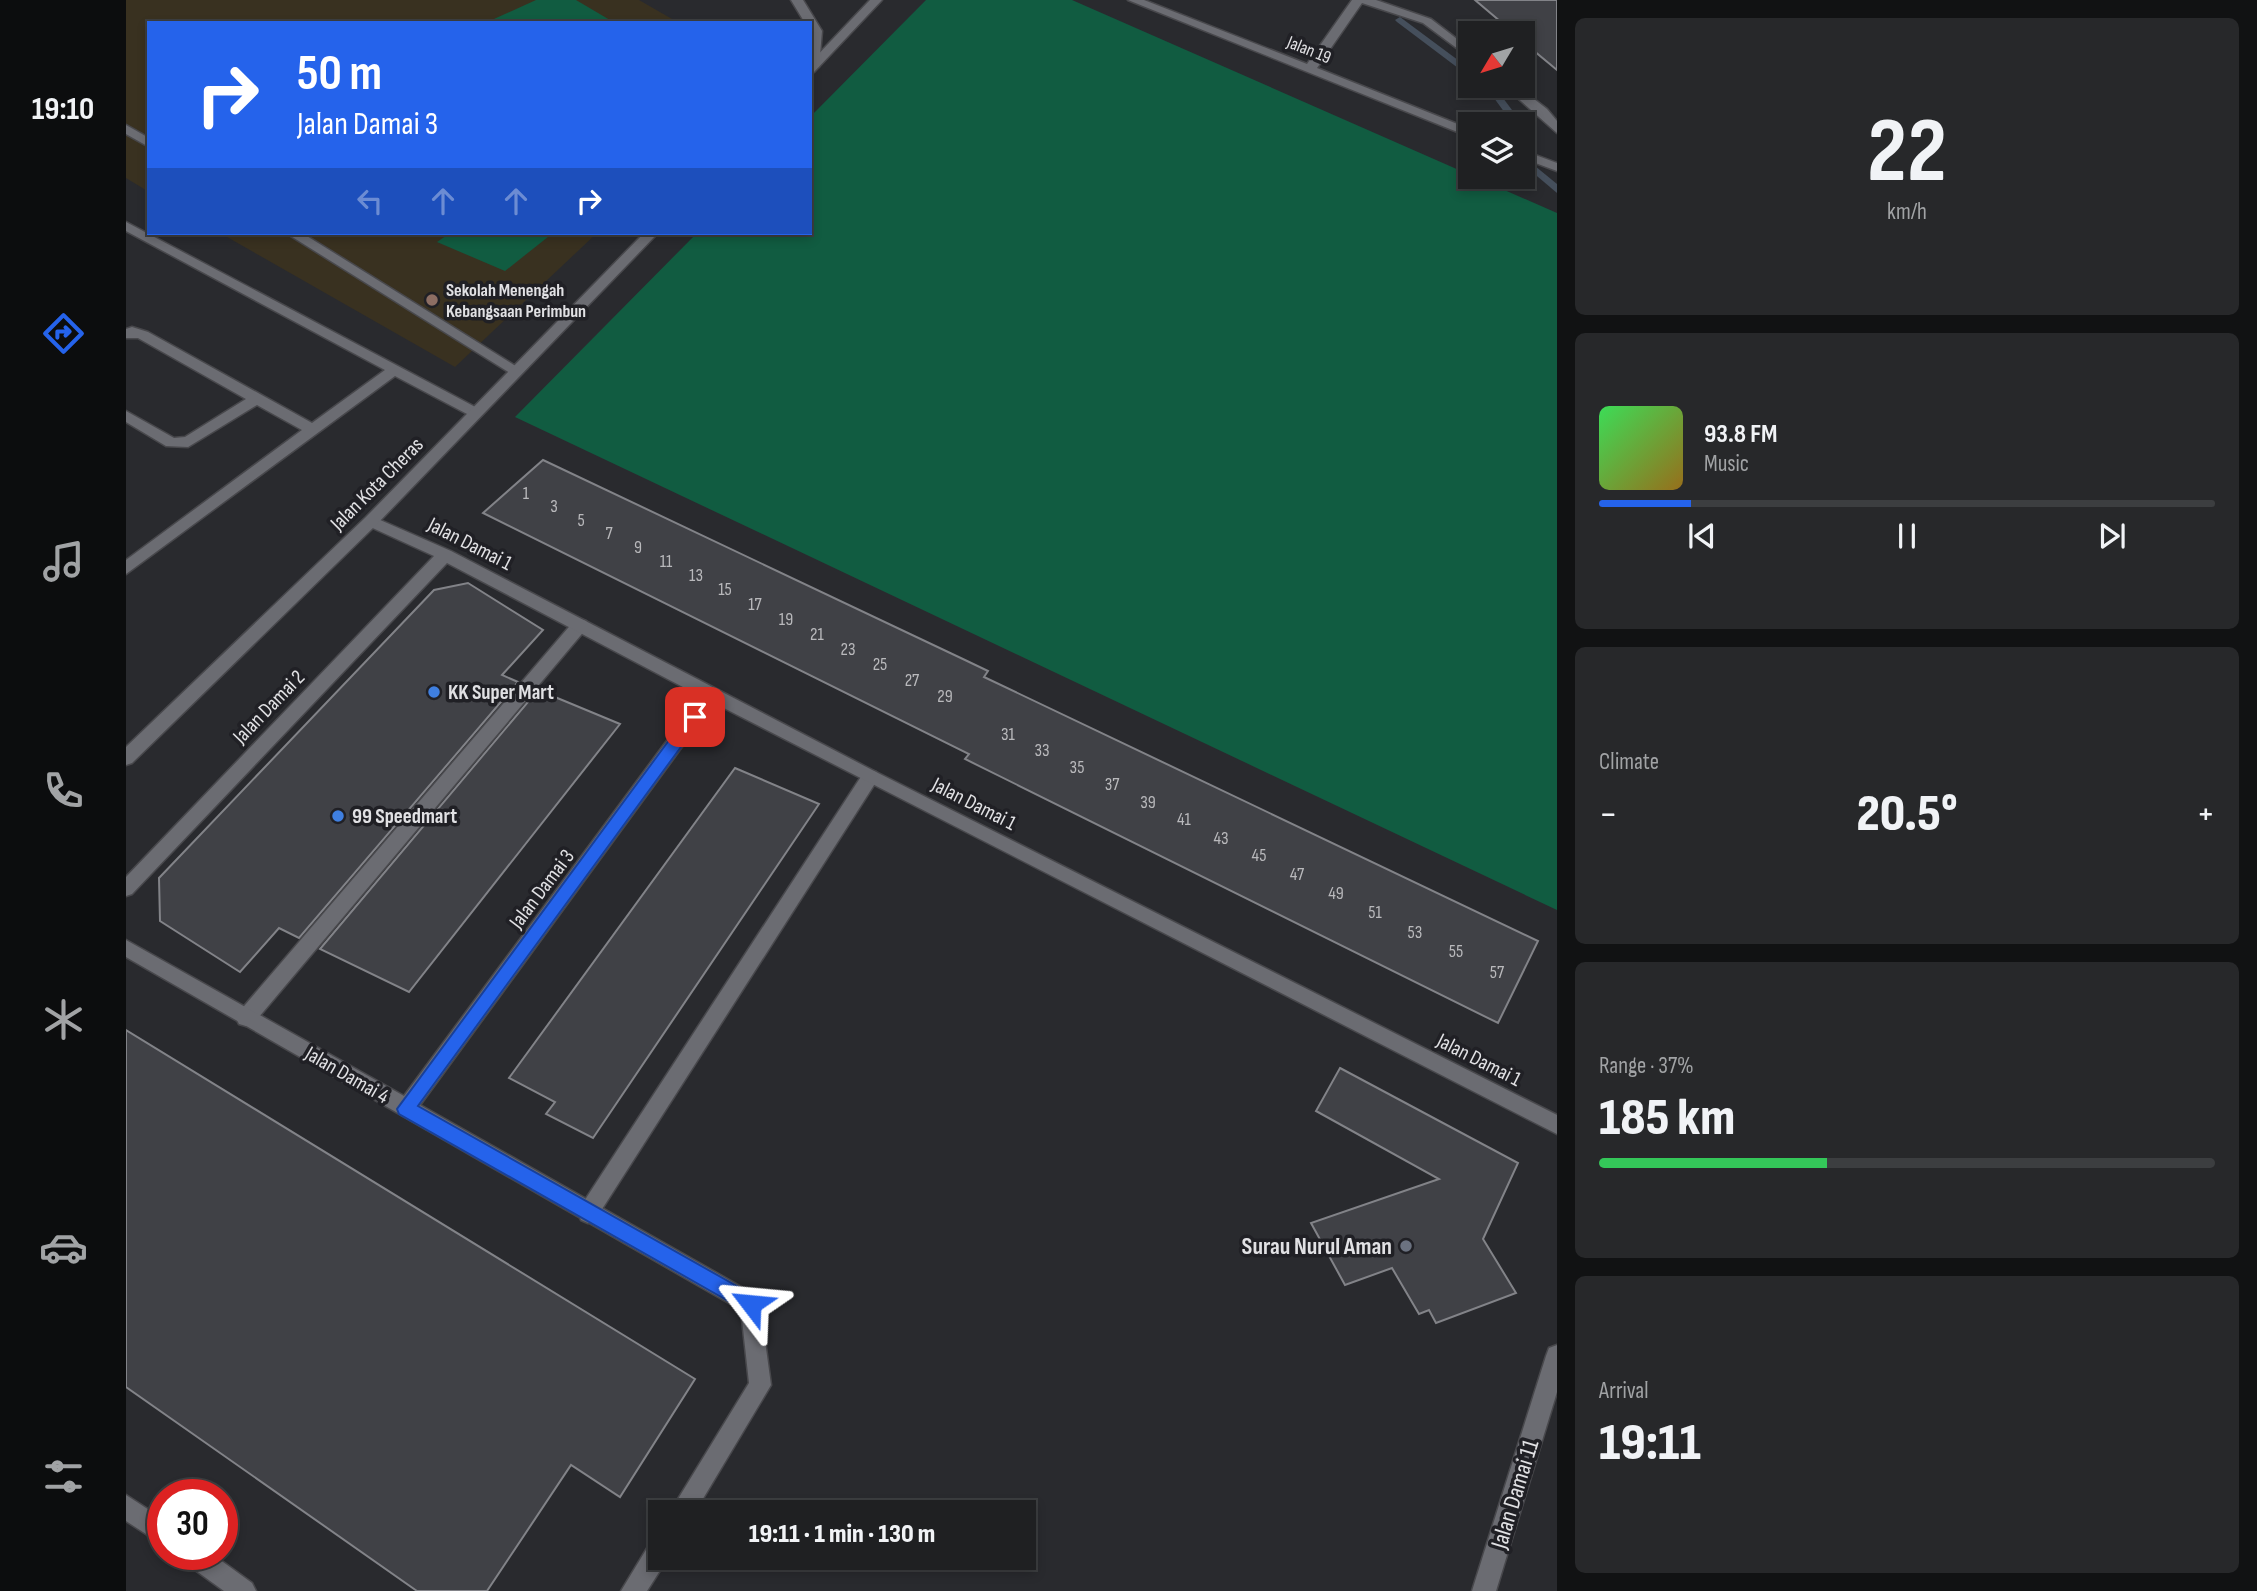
<!DOCTYPE html>
<html lang="en">
<head>
<meta charset="utf-8">
<style>
  :root { --surface:#1f2022; --page:#27282a; --text:#f1f3f6; --muted:#a1a3a5; --line:#3c3e40; --accent:#2563eb }
  body { margin:0; font-family:"Sofia Sans Condensed",sans-serif; background:var(--page); color:var(--text); height:100vh; display:flex; flex-direction:column; font-size:26px; white-space:nowrap }
  * { box-sizing:border-box; margin:0 }
  p { font-size:23px; color:var(--muted) }
  .icon { flex:none; width:38px; height:38px; fill:none; stroke:currentColor; stroke-width:2; stroke-linecap:round; stroke-linejoin:round }
  .map { position:relative; flex:1; overflow:hidden }
  .drawer { display:flex; flex-direction:column; gap:18px; padding:18px; background:#111213; width:700px }
  .drawer>* { flex:none }
  .hud { position:absolute; left:21px; top:21px; width:665px; height:214px; border-radius:0px; box-shadow:0 4px 10px #0003,0 0 0 2px var(--line); background:#2563eb; color:#fff; overflow:hidden }
  .needle { width:46px; rotate:232deg }
  .fabs { position:absolute; left:1332px; top:21px; display:grid; gap:14px }
  .fabs a { display:grid; place-items:center; width:77px; height:77px; border-radius:0px; background:var(--surface); box-shadow:0 4px 10px #0003,0 0 0 2px var(--line); font-size:35px }
  .speed { position:absolute; left:21px; top:1479px; display:flex; gap:14px; font-size:35px; font-weight:700; text-align:center }
  .speed>* { display:grid; place-content:center; width:91px; height:91px; border-radius:50%; background:var(--surface); box-shadow:0 4px 10px #0003,0 0 0 2px var(--line); line-height:1 }
  .speed .limit { border:10px solid #d22; background:#fff; color:#111 }
  .pin { position:absolute; display:grid; place-items:center; width:60px; height:60px; color:#fff; margin:-30px; border-radius:14px; box-shadow:0 4px 10px #0006 }
  .me { position:absolute; width:77px; margin:-38px; rotate:299deg; stroke-linejoin:round; filter:drop-shadow(0 0 5px #0008) }
  .turn { display:flex; align-items:center; gap:24px; height:147px; padding:0 35px; font-size:32px }
  .turn .icon { width:91px; height:91px; stroke-width:2.5 }
  .turn b { display:block; font-size:49px; line-height:60px }
  .lanes { display:flex; align-items:center; height:66px; padding:0 35px; background:#0003; justify-content:center; gap:35px; direction:ltr }
  .lanes .off { opacity:.35 }
  .big { font-size:52px; font-weight:800; line-height:1.1 }
  .drawer .widget { flex:1; display:flex; flex-direction:column; justify-content:center; gap:10px; min-width:0; padding:0 24px; border-radius:10px; background:var(--page) }
  .drawer .dial { align-items:center; gap:0 }
  .dial b { font-size:91px; line-height:1 }
  .song { display:flex; align-items:center; gap:21px }
  .cover { width:84px; height:84px; border-radius:10px; background:linear-gradient(135deg,hsl(130 70% 55%),hsl(40 70% 35%)) }
  .played { height:7px; border-radius:4px; background:linear-gradient(90deg,var(--accent) 15%,var(--line) 15%) }
  .keys { display:flex; justify-content:space-around; direction:ltr }
  .heat { display:flex; justify-content:space-between; align-items:center; font-size:38px; direction:ltr }
  .charge { height:10px; border-radius:5px; background:linear-gradient(90deg,#34c759 37%,var(--line) 0) }
  .trip { position:absolute; left:522px; top:1500px; width:388px; height:70px; border-radius:0px; background:var(--surface); box-shadow:0 4px 10px #0003,0 0 0 2px var(--line); font-weight:800; line-height:70px; text-align:center }
  main { display:flex; flex:1; min-height:0 }
  .menu { display:flex; flex-direction:column; width:126px; justify-content:space-around; align-items:center; background:#0c0d0e; color:var(--muted) }
  .menu .icon { width:49px; height:49px }
  .menu .current { color:var(--accent) }
  .menu b { font-size:32px; color:var(--text) }
  .map>svg:first-child { display:block }
  .education { fill:#393120 }
  .green { fill:#115c41 }
  .lines { fill:none; stroke-linecap:round; stroke-linejoin:round }
  .stream { fill:#454f5c; fill-rule:evenodd }
  .building { fill:#404146; stroke:#828388; stroke-width:2 }
  .service-casing { stroke:#48484c; stroke-width:3 }
  .minor-casing { stroke:#48484c; stroke-width:3 }
  .tertiary-casing { stroke:#48484c; stroke-width:3 }
  .secondary-casing { stroke:#48484c; stroke-width:3 }
  .service { fill:#6b6c72; fill-rule:evenodd }
  .minor { fill:#6b6c72; fill-rule:evenodd }
  .tertiary { fill:#6b6c72; fill-rule:evenodd }
  .secondary { fill:#6b6c72; fill-rule:evenodd }
  .route { fill:#2563eb; stroke:#184099; stroke-width:2 }
  .education-dot { fill:#8d6e63; stroke:#202025; stroke-width:2.5 }
  .shop-dot { fill:#3f7fe0; stroke:#202025; stroke-width:2.5 }
  .worship-dot { fill:#6b7280; stroke:#202025; stroke-width:2.5 }
  .labels { text-anchor:middle; dominant-baseline:central; stroke-width:7; stroke-linejoin:round; paint-order:stroke }
  .far-street-label { font-size:18px; fill:#e1e1e4; stroke:#202025 }
  .far-poi-label { font-size:18px; font-weight:bold; fill:#e1e1e4; stroke:#202025; text-anchor:start }
  .number-label { font-size:18px; fill:#b9b9bc }
  .street-label { font-size:21px; fill:#e1e1e4; stroke:#202025 }
  .poi-label { font-size:21px; font-weight:bold; fill:#e1e1e4; stroke:#202025; text-anchor:start }
  .near-poi-label { font-size:24px; font-weight:bold; fill:#e1e1e4; stroke:#202025; text-anchor:end }
  .near-street-label { font-size:24px; fill:#e1e1e4; stroke:#202025 }
</style>
</head>
<body>
<main>
<nav class="menu">
<b>19:10</b>
<svg class="icon current" aria-label="directions" viewBox="0 0 24 24"><path d="M12 3l9 9-9 9-9-9zM9 14v-3h6M13 9l2 2-2 2"/></svg>
<svg class="icon" aria-label="music" viewBox="0 0 24 24"><path d="M9 18V5l10-2v13"/><circle cx="6" cy="18" r="3"/><circle cx="16" cy="16" r="3"/></svg>
<svg class="icon" aria-label="phone" viewBox="0 0 24 24"><path d="M5 4h4l2 5-3 2q2 4 5 5l2-3 5 2v4C11 20 4 13 5 4z"/></svg>
<svg class="icon" aria-label="climate" viewBox="0 0 24 24"><path d="M12 3v18M4 7l16 10M4 17L20 7"/></svg>
<svg class="icon" aria-label="car" viewBox="0 0 24 24"><path d="M5 17H2v-5l4-1 3-4h7l3 4 3 1v5h-3M9 17h6M6 11h13"/><circle cx="7" cy="17" r="2"/><circle cx="17" cy="17" r="2"/></svg>
<svg class="icon" aria-label="filters" viewBox="0 0 24 24"><path d="M4 7h16M4 17h16"/><circle cx="9" cy="7" r="2"/><circle cx="15" cy="17" r="2"/></svg>
</nav>
<div class="map">
<svg width="1431" height="1591" viewBox="0 0 1431 1591">
  <rect width="100%" height="100%" fill="#292a2e"/>
  <g class="education">
    <path d="M0,0H513L553,23H23V192L0,178Z"/>
    <path d="M94,233H471L329,367Z"/>
  </g>
  <g class="green">
    <path d="M410,0H450L489,23H359Z"/>
    <path d="M800,0H946L1431,213V910L389,417L571,233H684V117Z"/>
    <path d="M324,233H427L379,271L311,242Z"/>
  </g>
  <g class="lines">
    <g class="stream">
      <path d="M1274,17L1344,69V77L1271,22L1269,20Z"/>
      <path d="M1354,86H1364L1374,94L1395,122L1397,124L1396,125L1387,124L1368,98Z"/>
      <path d="M1409,166L1431,184V193L1405,171L1404,169Z"/>
    </g>
  </g>
  <g class="building">
    <path d="M1349,0H1431V70L1396,41V33H1388Z"/>
    <path d="M417,460L839,660L862,671L858,677L1412,941L1372,1023L839,759L843,754L357,513Z"/>
    <path d="M342,583L417,630L376,675L392,682L173,938L153,928L114,972L34,921L33,878L308,590Z"/>
    <path d="M412,690L494,724L283,992L194,949Z"/>
    <path d="M609,768L693,804L467,1138L420,1114L429,1102L383,1078Z"/>
    <path d="M0,1030L569,1379L494,1497L445,1465L361,1591H291L0,1387Z"/>
    <path d="M1214,1068L1392,1163L1357,1239L1390,1293L1310,1323L1303,1310L1293,1314L1266,1268L1219,1285L1185,1223L1313,1179L1190,1111Z"/>
  </g>
  <g class="lines">
    <g class="service-casing">
      <g id="service">
        <path d="M0,125L23,138V147L0,134Z"/>
        <path d="M0,222L353,409L355,412L353,415H343L269,376L0,574V560L176,430L131,405L62,447L40,446L0,422V411L48,438L59,437L120,399L12,338H0V329L6,327L22,332L186,423L259,370L0,231Z"/>
        <path d="M160,233H176L396,370L394,373H384Z"/>
        <path d="M454,619L460,621L462,625L460,629L127,1024L120,1026L113,1024L110,1018L113,1012L448,621Z"/>
        <path d="M744,770L750,772L753,777L750,782L469,1220L462,1223L455,1220L452,1213L455,1206L738,772Z"/>
      </g>
    </g>
    <g class="minor-casing">
      <g id="minor">
        <path d="M1002,0H1018L1181,64L1226,0H1250L1305,19L1344,49V58L1297,23L1236,3L1191,68L1344,129V137Z"/>
        <path d="M1378,86H1391L1421,109L1431,121V133Z"/>
        <path d="M1396,150L1431,163V171L1396,158Z"/>
        <path d="M245,516L325,551L750,772L1431,1115V1134L588,703L294,1105L633,1297L645,1385L569,1512H544L623,1383L615,1310L0,957V940L278,1096L574,696L321,563L6,894L0,896V877L308,556L240,525L237,521Z"/>
        <path d="M1431,1345V1392L1370,1591H1346L1420,1356L1423,1348Z"/>
        <path d="M0,1495L37,1519V1545L0,1521Z"/>
        <path d="M534,1536V1558H542L521,1591H495L526,1540Z"/>
        <path d="M54,1554H86L126,1583L130,1591H98L58,1562Z"/>
      </g>
    </g>
    <g class="tertiary-casing">
      <g id="tertiary">
        <path d="M744,0H756L688,72L684,73V63Z"/>
        <path d="M518,233H532L250,525L6,763L0,765V747L240,517Z"/>
      </g>
    </g>
    <g class="secondary-casing">
      <path id="secondary" d="M665,0H677L696,31L693,67H684V23H679Z"/>
    </g>
    <use href="#service" class="service"/>
    <use href="#minor" class="minor"/>
    <use href="#tertiary" class="tertiary"/>
    <use href="#secondary" class="secondary"/>
  </g>
  <path class="route" d="M569,711L574,713L576,717L574,721L292,1106L632,1298L635,1304L632,1311L625,1314L273,1114L271,1109L563,713Z"/>
  <circle class="education-dot" cx="306" cy="300" r="7"/>
  <g class="shop-dot">
    <circle cx="308" cy="692" r="7"/>
    <circle cx="212" cy="816" r="7"/>
  </g>
  <circle class="worship-dot" cx="1280" cy="1246" r="7"/>
  <g class="labels">
    <g class="far-street-label">
      <text transform="translate(1183 50) rotate(22)">Jalan 19</text>
    </g>
    <g class="far-poi-label">
      <text x="320" y="290">Sekolah Menengah<tspan x="320" dy="21">Kebangsaan Perimbun</tspan></text>
    </g>
    <g class="number-label">
      <text x="400" y="493">1</text>
      <text x="428" y="506">3</text>
      <text x="455" y="520">5</text>
      <text x="483" y="533">7</text>
      <text x="512" y="547">9</text>
      <text x="540" y="561">11</text>
      <text x="570" y="575">13</text>
      <text x="599" y="589">15</text>
      <text x="629" y="604">17</text>
      <text x="660" y="619">19</text>
      <text x="691" y="634">21</text>
      <text x="722" y="649">23</text>
      <text x="754" y="664">25</text>
      <text x="786" y="680">27</text>
      <text x="819" y="696">29</text>
      <text x="882" y="734">31</text>
      <text x="916" y="750">33</text>
      <text x="951" y="767">35</text>
      <text x="986" y="784">37</text>
      <text x="1022" y="802">39</text>
      <text x="1058" y="819">41</text>
      <text x="1095" y="838">43</text>
      <text x="1133" y="855">45</text>
      <text x="1171" y="874">47</text>
      <text x="1210" y="893">49</text>
      <text x="1249" y="912">51</text>
      <text x="1289" y="932">53</text>
      <text x="1330" y="951">55</text>
      <text x="1371" y="972">57</text>
    </g>
    <g class="street-label">
      <text transform="translate(251 484) rotate(-45)">Jalan Kota Cheras</text>
      <text transform="translate(344 544) rotate(27)">Jalan Damai 1</text>
      <text transform="translate(143 707) rotate(-46)">Jalan Damai 2</text>
      <text transform="translate(848 804) rotate(27)">Jalan Damai 1</text>
      <text transform="translate(416 889) rotate(-53)">Jalan Damai 3</text>
      <text transform="translate(1353 1060) rotate(27)">Jalan Damai 1</text>
      <text transform="translate(221 1075) rotate(30)">Jalan Damai 4</text>
    </g>
    <g class="poi-label">
      <text x="322" y="692">KK Super Mart</text>
      <text x="226" y="816">99 Speedmart</text>
    </g>
    <g class="near-poi-label">
      <text x="1266" y="1246">Surau Nurul Aman</text>
    </g>
    <g class="near-street-label">
      <text transform="translate(1389 1494) rotate(-73)">Jalan Damai 11</text>
    </g>
  </g>
</svg>
<div class="fabs">
<a><svg class="needle" viewBox="-14 -14 28 28"><path d="M0-13l5 13h-10z" fill="#e53935"/><path d="M0 13l5-13h-10z" fill="#a1a3a5"/></svg></a>
<a><svg class="icon" aria-label="layers" viewBox="0 0 24 24"><path d="M12 4l9 5-9 5-9-5zM3 14l9 5 9-5"/></svg></a>
</div>
<div class="speed"><div class="limit">30</div></div>
<div class="pin" style="left:569px;top:717px;background:#d93025"><svg class="icon" aria-label="arrive" viewBox="0 0 24 24"><path d="M6 21V4h12l-3 4 3 4H6"/></svg></div>
<svg class="me" style="left:625px;top:1304px" viewBox="-20 -20 40 40"><path d="M0-17L14 15 0 8-14 15z" fill="#2563eb" stroke="#fff" stroke-width="4"/></svg>
<div class="trip">19:11 · 1 min · 130 m</div>
<div class="hud">
<div class="turn"><svg class="icon" aria-label="right" viewBox="0 0 24 24"><path d="M7 20v-9h11M14 6l5 5-5 5"/></svg><div><b>50 m</b>Jalan Damai 3</div></div>
<div class="lanes"><svg class="icon off" aria-label="left" viewBox="0 0 24 24"><path d="M17 20v-9H6M10 6l-5 5 5 5"/></svg><svg class="icon off" aria-label="ahead" viewBox="0 0 24 24"><path d="M12 20V5M6 11l6-6 6 6"/></svg><svg class="icon off" aria-label="ahead" viewBox="0 0 24 24"><path d="M12 20V5M6 11l6-6 6 6"/></svg><svg class="icon" aria-label="right" viewBox="0 0 24 24"><path d="M7 20v-9h11M14 6l5 5-5 5"/></svg></div>
</div>
</div>
<section class="drawer">
<div class="widget dial"><b>22</b><p>km/h</p></div>
<div class="widget">
<div class="song"><i class="cover"></i><div><b>93.8 FM</b><p>Music</p></div></div>
<div class="played"></div>
<div class="keys"><svg class="icon" aria-label="previous" viewBox="0 0 24 24"><path d="M18 5L8 12l10 7zM5 5v14"/></svg><svg class="icon" aria-label="pause" viewBox="0 0 24 24"><path d="M8 5v14M16 5v14"/></svg><svg class="icon" aria-label="next" viewBox="0 0 24 24"><path d="M6 5l10 7-10 7zM19 5v14"/></svg></div>
</div>
<div class="widget"><p>Climate</p>
<div class="heat"><a>−</a><b class="big">20.5°</b><a>+</a></div>
</div>
<div class="widget"><p>Range · 37%</p><b class="big">185 km</b><div class="charge"></div></div>
<div class="widget"><p>Arrival</p><b class="big">19:11</b></div>
</section>
</main>
</body>
</html>
